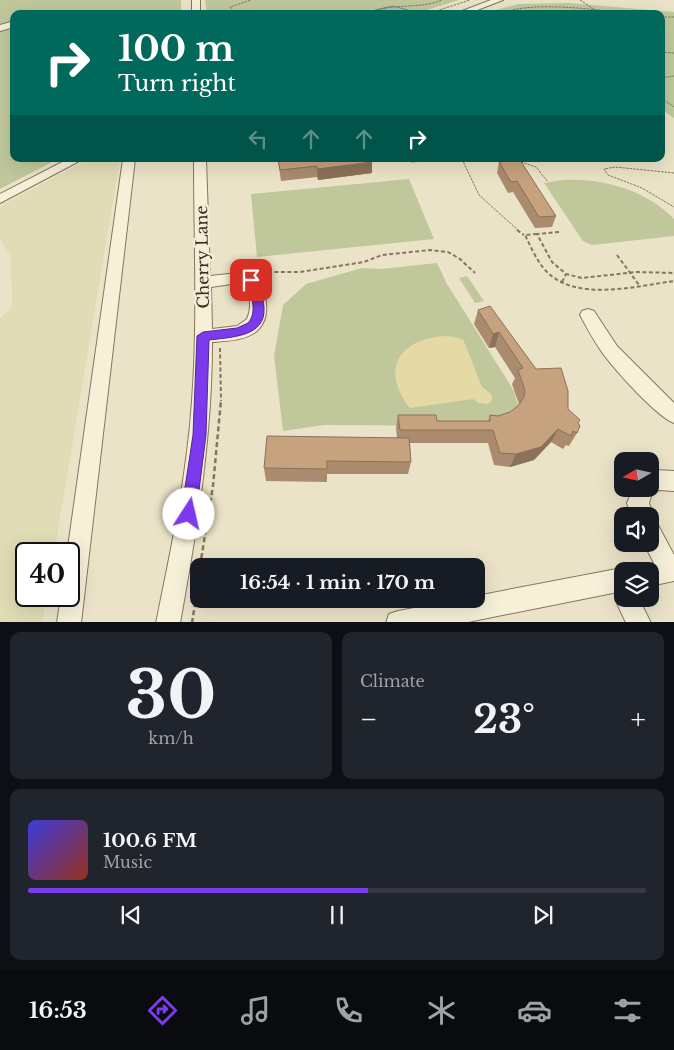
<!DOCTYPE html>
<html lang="en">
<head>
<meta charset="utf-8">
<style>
  :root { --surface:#171b24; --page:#20242c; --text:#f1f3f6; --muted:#9ea1a6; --line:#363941; --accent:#7c3aed }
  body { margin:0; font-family:"Libre Baskerville",serif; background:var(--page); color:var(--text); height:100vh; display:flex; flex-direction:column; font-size:19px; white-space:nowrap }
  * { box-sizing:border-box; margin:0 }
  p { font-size:16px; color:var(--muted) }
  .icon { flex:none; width:28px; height:28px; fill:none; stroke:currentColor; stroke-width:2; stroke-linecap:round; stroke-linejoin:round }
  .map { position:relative; height:622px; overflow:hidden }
  .side { display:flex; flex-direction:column; gap:10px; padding:10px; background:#0d0f14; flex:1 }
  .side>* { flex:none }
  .hud { position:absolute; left:10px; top:10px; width:655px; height:152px; border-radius:10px; box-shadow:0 5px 20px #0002; background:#00695c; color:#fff; overflow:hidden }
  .needle { width:32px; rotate:261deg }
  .fabs { position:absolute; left:614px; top:452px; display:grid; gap:10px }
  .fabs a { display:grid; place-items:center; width:45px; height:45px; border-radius:10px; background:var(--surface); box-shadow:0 5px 20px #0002; font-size:25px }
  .speed { position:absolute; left:15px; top:542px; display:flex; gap:10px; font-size:25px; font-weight:700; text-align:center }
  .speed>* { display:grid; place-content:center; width:65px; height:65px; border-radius:50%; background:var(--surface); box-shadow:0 5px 20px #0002; line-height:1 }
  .speed .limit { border:2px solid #111; border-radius:8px; background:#fff; color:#111 }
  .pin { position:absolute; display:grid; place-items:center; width:42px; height:42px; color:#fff; margin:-21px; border-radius:10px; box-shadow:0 2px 8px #0006 }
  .me { position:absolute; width:55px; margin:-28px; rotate:10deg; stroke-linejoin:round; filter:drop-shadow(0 0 4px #0008) }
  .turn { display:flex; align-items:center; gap:18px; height:105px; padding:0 25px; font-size:22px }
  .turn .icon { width:65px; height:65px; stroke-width:2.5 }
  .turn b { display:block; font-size:35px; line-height:42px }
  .lanes { display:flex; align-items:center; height:48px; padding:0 25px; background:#0003; justify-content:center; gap:25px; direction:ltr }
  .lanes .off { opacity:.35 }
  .big { font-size:38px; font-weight:800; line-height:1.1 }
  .side .card { flex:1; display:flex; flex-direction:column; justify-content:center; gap:8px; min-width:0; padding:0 18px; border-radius:10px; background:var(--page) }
  .side .dial { align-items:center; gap:0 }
  .dial b { font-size:65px; line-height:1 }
  .song { display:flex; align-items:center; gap:15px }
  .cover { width:60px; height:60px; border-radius:8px; background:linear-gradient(135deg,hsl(240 70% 55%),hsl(10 70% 35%)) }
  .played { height:5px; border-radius:2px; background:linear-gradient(90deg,var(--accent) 55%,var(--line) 55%) }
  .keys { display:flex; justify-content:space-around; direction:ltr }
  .heat { display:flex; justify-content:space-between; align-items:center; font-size:28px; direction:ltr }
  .side .tiles { flex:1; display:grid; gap:10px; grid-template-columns:1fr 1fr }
  .card:last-child { grid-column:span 2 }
  .trip { position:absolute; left:190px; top:558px; width:295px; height:50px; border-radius:10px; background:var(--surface); box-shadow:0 5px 20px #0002; font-weight:800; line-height:50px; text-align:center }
  .tabs { display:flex; height:80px; justify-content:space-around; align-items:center; background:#090b0e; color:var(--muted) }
  .tabs .icon { width:35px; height:35px }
  .tabs .current { color:var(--accent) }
  .tabs b { font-size:22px; color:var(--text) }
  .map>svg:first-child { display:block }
  .farmland { fill:#e0dcb5 }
  .green { fill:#c0c89b }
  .sand { fill:#e5d9a6 }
  .water { fill:#a8bfba; stroke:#6f8d88 }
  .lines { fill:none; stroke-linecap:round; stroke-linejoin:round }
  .minor-casing { stroke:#85765d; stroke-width:2 }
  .path-far2 { stroke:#85765d; stroke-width:1; stroke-dasharray:2.5 1; stroke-linecap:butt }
  .path-far1 { stroke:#85765d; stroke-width:2; stroke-dasharray:4 2.5; stroke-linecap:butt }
  .path { stroke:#85765d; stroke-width:2.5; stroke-dasharray:5 3; stroke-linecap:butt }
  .minor { fill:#f6f0d9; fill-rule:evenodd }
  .wall { fill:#aa8b6d }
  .shaded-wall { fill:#8b7159 }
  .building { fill:#c6a27f; stroke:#8b7159 }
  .route { fill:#7c3aed; stroke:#51269a }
  .labels { text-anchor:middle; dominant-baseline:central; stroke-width:5; stroke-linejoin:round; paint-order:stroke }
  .street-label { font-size:16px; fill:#362d20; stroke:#f3edd6 }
</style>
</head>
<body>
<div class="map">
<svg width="674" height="623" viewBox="0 0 674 623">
  <rect width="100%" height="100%" fill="#ebe3c7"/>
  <path class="farmland" d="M89,159H120L54,554H26V596H47L42,622H0V318L12,308L11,257L0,239V206Z"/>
  <g class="green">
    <path d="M0,0H181V14H14V159H58L0,189Z"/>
    <path d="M205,0H459L414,14H207Z"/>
    <path d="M568,3L674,12V118L661,109V14H493L492,11L518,4Z"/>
    <path d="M409,179L434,239L257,257L251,194Z"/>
    <path d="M563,180C603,178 646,190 674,219V236L592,245L583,241L544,183Z"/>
    <path d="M437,263L447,284L514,391L518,405L512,415L492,426L324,425L283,431L274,356L283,305L306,284L362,268L381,269Z"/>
    <path d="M467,276L484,301L475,303L459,278Z"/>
  </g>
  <path class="sand" d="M448,336L463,339L482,387L491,394L492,400L488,404L479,403L473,399L410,408C379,368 401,337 448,336Z"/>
  <path class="water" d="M393,6L419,13L370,14L375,10Z"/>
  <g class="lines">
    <g class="minor-casing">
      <g id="minor">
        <rect x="192" y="0" width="8" height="14"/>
        <path d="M491,0H503L467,14H454Z"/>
        <path d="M14,21V27L0,31V25Z"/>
        <path d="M68,159H83L0,203V194Z"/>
        <path d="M123,159H135L81,623H57L61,596H69V554H67Z"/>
        <path d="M194,159H206L210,276L238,273L256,276C267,292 273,320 254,333C242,341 225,341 212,342C212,437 197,529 180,623H156C171,549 187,476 192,401C198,320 194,240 194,159ZM238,283L246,285C250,295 252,308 247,319L237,326L212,329L211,287Z"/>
        <path d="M588,309L594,311L617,346L674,403V423C657,417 616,371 604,355C595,343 587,328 580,315L582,311Z"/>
        <path d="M655,470L674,471V491L659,490L652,493L649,503L653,516L650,522L658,525L674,555V581L650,586V571H640L642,567L654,563L644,544H650V516H631L627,503L633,489H650V472Z"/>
        <path d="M622,568L629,571H622V599H639L651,623H626L615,599L618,592L463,623H386L389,614L398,611L462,599H476V596Z"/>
      </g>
    </g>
    <g class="path-far2">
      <path d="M580,0L601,14"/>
      <path d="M240,14L233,11L230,7L251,0"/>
      <path d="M367,14C391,2 418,10 442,0"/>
      <path d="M427,14L470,0"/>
      <path d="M500,14C531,0 598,10 633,14"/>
      <path d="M661,17H674"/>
      <path d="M661,52L674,53"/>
      <path d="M661,78L674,76"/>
      <path d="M661,98L674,107"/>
      <path d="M462,159L479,195L519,231"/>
      <path d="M496,159L513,161"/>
      <path d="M411,162L427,161"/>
      <path d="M521,162L536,167L548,182"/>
      <path d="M674,173L615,167L604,169L608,175L642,188L674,207"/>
    </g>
    <g class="path-far1">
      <path d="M517,230L524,235"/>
      <path d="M559,232L537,234L552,262L566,274L582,278L636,272L674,273"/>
      <path d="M537,234L525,235C531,247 537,262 547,272C577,302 637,286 674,281"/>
      <path d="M617,255L639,285"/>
      <path d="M262,275L269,272H300L364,262L382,255L430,250L448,252L460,259L475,273"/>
      <path d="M562,282L566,274"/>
      <path d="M220,348L221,401"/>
    </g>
    <g class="path">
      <path d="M200,566L213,486L221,400"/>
      <path d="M192,623L199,578"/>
    </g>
    <use href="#minor" class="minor"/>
  </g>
  <g class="wall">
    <path d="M278,160L372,173L318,180L317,177L281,181Z"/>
    <path d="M499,162L556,216L552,227L535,228L513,192L508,193L497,173Z"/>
    <path d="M478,310L536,369L568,409L578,423L577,433L569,446L566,445L563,449L551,442L534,460L510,467L494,465L488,443H410L411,462L408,474H327V482L266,481L264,468L397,438L396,428L398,415L437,421H488L490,415L498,416L510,412L518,406L519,404L512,384L515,378L495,347L489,348L474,324Z"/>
  </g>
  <g class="shaded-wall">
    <path d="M372,162V173L318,180L317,169Z"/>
    <path d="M499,332L495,347L489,348L493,334Z"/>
    <path d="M558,429L551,442L534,460L510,467L516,454Z"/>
  </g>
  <g class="building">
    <path d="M290,159H371L372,162L317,169V166L280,170L278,160Z"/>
    <path d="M520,160L556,216L539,217L517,181L511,182L499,162Z"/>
    <path d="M490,306L536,369L561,368L568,391V409L580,420L578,423L580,426L577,433L573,431L571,436L558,429L541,447L516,454L500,453L493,430H400L398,415H436L437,421H490V415L498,416L510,412L518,406L524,397L525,390L518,370L523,368L499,332L493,334L478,310Z"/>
    <path d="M267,436L409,438L411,462L327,461V469L264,468Z"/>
  </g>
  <path class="route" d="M251,276L255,277C261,288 263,296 264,308C266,337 231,337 209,340L206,435L196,514L194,519L189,521L184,519L181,514L193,435L197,336L203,332L237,328L248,323C258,312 251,292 246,280Z"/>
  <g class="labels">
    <g class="street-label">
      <text transform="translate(202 257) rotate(-91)">Cherry Lane</text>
    </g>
  </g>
</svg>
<div class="fabs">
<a><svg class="needle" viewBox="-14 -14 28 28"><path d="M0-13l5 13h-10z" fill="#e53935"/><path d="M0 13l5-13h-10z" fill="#9ea1a6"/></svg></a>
<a><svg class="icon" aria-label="sound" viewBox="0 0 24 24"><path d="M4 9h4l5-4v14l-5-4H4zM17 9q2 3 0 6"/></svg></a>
<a><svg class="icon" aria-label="layers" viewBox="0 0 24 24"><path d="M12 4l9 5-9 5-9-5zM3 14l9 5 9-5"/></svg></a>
</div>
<div class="speed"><div class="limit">40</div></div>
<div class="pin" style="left:251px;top:280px;background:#d93025"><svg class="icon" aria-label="arrive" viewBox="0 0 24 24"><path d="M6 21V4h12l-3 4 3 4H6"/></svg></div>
<svg class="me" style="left:189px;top:514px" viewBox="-20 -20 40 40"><circle r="19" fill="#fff"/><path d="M0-13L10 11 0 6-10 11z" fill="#7c3aed"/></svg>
<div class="trip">16:54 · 1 min · 170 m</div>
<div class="hud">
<div class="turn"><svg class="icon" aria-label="right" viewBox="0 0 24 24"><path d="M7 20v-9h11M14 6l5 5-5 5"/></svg><div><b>100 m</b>Turn right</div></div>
<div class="lanes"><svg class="icon off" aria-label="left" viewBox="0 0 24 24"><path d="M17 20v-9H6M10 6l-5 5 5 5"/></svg><svg class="icon off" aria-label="ahead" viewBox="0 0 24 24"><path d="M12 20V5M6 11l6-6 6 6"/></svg><svg class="icon off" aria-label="ahead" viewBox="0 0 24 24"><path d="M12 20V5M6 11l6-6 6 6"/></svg><svg class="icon" aria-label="right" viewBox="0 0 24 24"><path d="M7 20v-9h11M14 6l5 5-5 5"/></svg></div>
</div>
</div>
<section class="side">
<div class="tiles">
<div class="card dial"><b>30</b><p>km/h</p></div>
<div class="card"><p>Climate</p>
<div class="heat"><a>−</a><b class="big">23°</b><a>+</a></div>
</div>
<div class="card">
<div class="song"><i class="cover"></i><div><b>100.6 FM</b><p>Music</p></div></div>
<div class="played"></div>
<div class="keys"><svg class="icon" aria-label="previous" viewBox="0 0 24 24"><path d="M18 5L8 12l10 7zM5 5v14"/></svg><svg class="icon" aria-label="pause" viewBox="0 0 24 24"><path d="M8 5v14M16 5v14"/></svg><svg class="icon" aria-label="next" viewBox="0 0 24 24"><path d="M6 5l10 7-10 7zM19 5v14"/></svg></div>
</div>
</div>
</section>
<nav class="tabs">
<b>16:53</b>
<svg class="icon current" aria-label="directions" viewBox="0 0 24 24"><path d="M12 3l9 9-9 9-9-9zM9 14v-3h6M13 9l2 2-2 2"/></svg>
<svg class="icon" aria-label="music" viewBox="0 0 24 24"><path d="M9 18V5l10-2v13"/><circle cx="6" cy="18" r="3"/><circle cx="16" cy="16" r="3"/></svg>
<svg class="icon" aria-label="phone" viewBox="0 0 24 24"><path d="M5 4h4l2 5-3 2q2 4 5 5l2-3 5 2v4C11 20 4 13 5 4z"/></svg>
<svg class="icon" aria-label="climate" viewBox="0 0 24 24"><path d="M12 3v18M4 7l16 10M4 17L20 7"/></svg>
<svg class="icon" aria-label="car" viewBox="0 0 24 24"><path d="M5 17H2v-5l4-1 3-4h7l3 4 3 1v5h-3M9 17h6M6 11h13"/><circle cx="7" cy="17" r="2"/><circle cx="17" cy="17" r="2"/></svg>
<svg class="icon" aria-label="filters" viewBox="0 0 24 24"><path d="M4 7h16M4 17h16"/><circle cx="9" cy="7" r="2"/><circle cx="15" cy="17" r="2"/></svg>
</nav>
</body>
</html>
